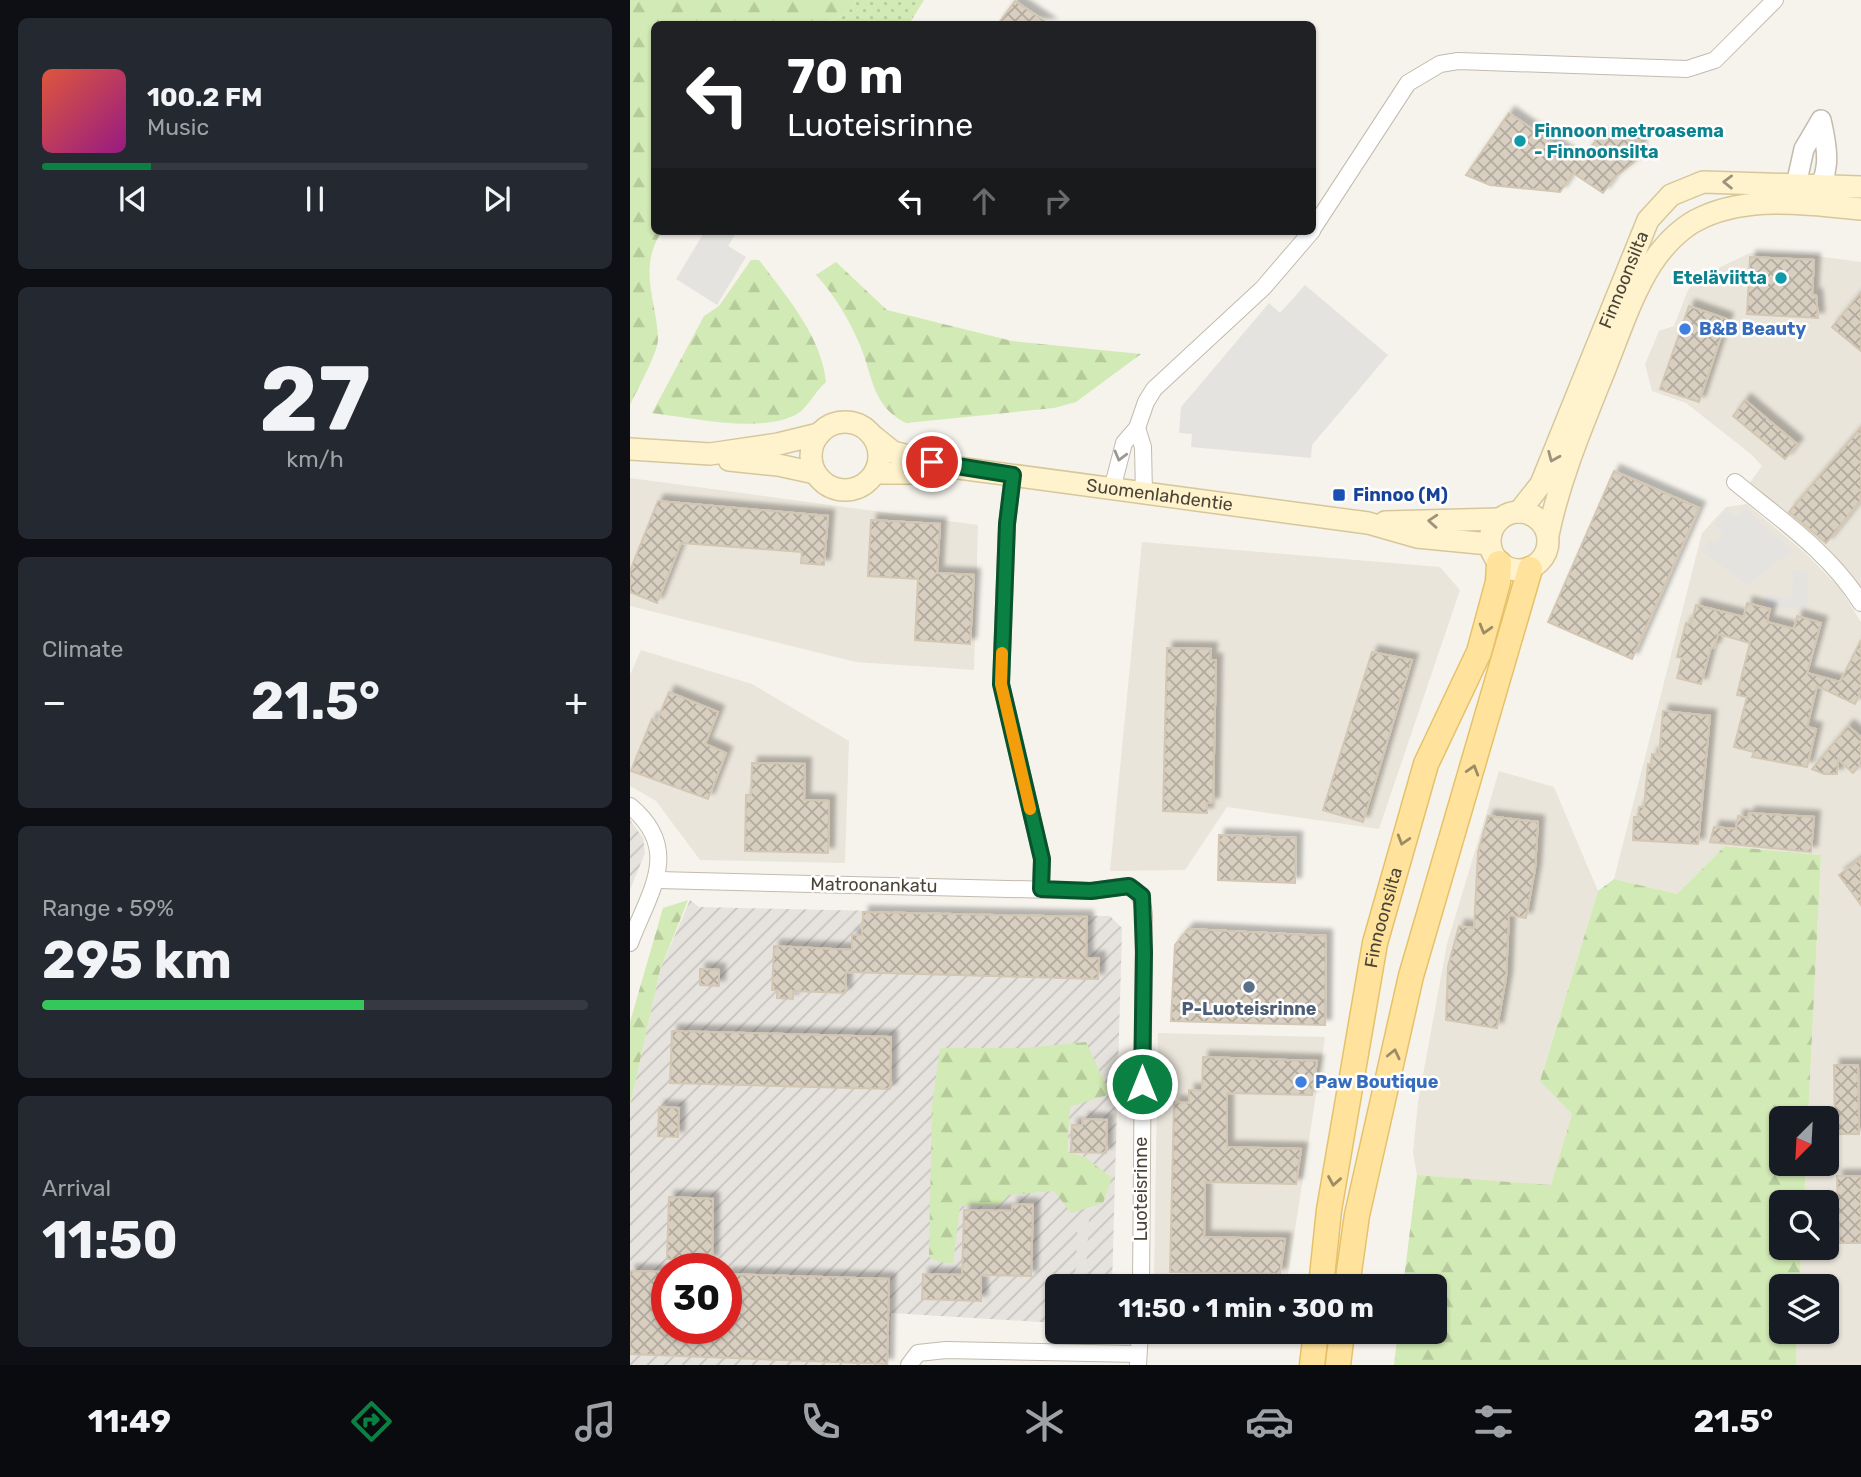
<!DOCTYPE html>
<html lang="en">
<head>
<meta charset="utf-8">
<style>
  :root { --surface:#171b24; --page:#242831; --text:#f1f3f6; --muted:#9ea1a6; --line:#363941; --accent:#0b8043 }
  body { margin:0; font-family:Rubik,sans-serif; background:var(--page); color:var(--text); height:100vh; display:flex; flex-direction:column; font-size:26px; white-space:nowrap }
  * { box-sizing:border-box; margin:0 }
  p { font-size:23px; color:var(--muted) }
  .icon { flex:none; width:38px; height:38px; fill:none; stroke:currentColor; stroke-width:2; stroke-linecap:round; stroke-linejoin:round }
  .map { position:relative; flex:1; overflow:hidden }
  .drawer { display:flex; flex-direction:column; gap:18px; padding:18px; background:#0d0f14; width:630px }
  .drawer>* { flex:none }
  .banner { position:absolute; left:21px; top:21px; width:665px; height:214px; border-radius:10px; box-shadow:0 2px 5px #0004; background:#202124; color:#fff; overflow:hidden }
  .needle { width:46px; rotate:204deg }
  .controls { position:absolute; left:1139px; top:1106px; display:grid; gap:14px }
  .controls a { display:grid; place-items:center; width:70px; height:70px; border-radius:10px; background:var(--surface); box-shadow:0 2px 5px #0004; font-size:35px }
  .speed { position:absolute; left:21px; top:1253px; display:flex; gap:14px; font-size:35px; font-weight:700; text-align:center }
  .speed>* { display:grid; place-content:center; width:91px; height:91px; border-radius:50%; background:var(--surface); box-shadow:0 2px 5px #0004; line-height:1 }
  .speed .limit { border:10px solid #d22; background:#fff; color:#111 }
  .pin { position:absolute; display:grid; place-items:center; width:60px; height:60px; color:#fff; margin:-30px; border:4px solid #fff; border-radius:50%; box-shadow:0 2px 7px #0007 }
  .me { position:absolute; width:77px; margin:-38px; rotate:0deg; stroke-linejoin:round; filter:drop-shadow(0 0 5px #0008) }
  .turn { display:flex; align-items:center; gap:24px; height:147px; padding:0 21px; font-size:32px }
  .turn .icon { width:91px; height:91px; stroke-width:2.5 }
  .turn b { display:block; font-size:49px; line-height:60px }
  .lanes { display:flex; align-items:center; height:66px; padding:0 21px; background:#0003; justify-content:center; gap:35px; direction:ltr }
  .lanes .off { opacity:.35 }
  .big { font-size:52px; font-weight:700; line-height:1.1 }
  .drawer .tile { flex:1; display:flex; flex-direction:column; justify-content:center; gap:10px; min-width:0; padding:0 24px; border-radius:10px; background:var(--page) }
  .drawer .dial { align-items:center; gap:0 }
  .dial b { font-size:91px; line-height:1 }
  .song { display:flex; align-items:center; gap:21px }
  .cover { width:84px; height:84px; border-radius:10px; background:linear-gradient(135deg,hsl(10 70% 55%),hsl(310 70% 35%)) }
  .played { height:7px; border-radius:4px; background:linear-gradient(90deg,var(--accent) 20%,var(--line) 20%) }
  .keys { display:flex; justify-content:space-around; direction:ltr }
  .heat { display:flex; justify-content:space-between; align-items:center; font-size:38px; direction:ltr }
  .charge { height:10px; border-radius:5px; background:linear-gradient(90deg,#34c759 59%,var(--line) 0) }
  .trip { position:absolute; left:415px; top:1274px; width:402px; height:70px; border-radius:10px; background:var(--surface); box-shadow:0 2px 5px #0004; font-weight:700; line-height:70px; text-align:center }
  .tabs { display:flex; height:112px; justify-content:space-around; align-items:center; background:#090b0e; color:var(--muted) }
  .tabs .icon { width:49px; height:49px }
  .tabs .current { color:var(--accent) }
  .tabs b { font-size:32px; color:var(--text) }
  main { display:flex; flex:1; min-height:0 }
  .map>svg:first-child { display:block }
  .residential { fill:#eae5da }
  .industrial { fill:url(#industrial-furrows); fill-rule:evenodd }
  .grass { fill:url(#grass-dots) }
  .forest { fill:url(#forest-firs) }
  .parking { fill:#e5e3e0 }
  .building { fill:url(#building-cross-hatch); stroke:#d3c7b4; stroke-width:2; filter:url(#shadow) }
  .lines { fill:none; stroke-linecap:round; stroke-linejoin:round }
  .minor-casing { stroke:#c2bbae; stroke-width:18 }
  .tertiary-casing { stroke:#c2bbae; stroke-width:22 }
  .secondary-casing { stroke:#d6c79b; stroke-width:24 }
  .primary-casing { stroke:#e6c16a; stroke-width:27 }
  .minor { stroke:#fff; stroke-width:16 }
  .tertiary { stroke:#fff; stroke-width:19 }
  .secondary { stroke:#fff3cd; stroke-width:21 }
  .primary { stroke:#ffe39c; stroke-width:24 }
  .oneway { stroke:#9c937c }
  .oneway2 { stroke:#9c9892 }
  .oneway3 { stroke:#9c8c66 }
  .route-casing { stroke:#07532c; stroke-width:18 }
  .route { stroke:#0b8043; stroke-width:12 }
  .slow { stroke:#f59e0b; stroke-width:12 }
  .culture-dot { fill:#0f9aa8; stroke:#fff; stroke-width:2.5 }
  .shop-dot { fill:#3f7fe0; stroke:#fff; stroke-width:2.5 }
  .transit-dot { fill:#1a4fb4; stroke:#fff; stroke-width:2.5 }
  .service-dot { fill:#5c6f8a; stroke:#fff; stroke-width:2.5 }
  .labels { text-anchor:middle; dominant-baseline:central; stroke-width:5; stroke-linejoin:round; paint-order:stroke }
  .culture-label { font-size:18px; font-weight:bold; fill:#0d838f; stroke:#fff; text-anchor:start }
  .street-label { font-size:18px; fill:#4b4439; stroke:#fff }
  .shop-label { font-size:18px; font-weight:bold; fill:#366cbe; stroke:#fff; text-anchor:start }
  .transit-label { font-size:18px; font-weight:bold; fill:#164399; stroke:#fff; text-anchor:start }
  .service-label { font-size:18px; font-weight:bold; fill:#4e5e75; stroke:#fff }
</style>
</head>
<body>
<main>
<section class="drawer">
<div class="tile">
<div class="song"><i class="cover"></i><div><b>100.2 FM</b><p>Music</p></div></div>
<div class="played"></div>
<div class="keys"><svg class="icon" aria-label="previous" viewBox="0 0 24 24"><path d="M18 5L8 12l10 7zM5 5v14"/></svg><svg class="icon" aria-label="pause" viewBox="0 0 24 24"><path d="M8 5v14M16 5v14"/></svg><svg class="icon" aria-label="next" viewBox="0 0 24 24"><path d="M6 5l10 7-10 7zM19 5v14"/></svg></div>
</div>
<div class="tile dial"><b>27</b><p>km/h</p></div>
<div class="tile"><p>Climate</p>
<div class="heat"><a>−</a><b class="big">21.5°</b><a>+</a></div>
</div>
<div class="tile"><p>Range · 59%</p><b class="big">295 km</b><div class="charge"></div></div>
<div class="tile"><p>Arrival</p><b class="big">11:50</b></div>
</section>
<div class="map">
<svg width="1231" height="1365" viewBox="0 0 1231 1365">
  <defs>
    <pattern id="industrial-furrows" width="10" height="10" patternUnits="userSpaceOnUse" patternTransform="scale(1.75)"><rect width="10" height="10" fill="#e6e2dd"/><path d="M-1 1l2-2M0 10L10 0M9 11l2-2" fill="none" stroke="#c7c3be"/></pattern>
    <pattern id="grass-dots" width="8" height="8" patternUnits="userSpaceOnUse" patternTransform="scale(1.75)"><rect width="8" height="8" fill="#d2eab5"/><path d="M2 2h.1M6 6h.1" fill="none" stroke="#b6ca9c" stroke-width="1.8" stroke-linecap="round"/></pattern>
    <pattern id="forest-firs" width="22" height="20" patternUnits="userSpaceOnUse" patternTransform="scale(1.75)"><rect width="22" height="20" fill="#d2eab5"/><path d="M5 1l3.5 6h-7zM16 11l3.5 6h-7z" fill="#b6ca9c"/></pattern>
    <pattern id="building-cross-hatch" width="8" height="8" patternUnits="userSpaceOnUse" patternTransform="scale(1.75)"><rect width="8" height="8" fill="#d8cfc1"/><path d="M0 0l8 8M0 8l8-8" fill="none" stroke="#b1aa9e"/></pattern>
    <filter id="shadow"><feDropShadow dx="6" dy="-6" stdDeviation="2" flood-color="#0004"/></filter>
  </defs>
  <rect width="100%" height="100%" fill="#f6f3ec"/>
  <g class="residential">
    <path d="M1120,253L1179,255L1231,262V592L1119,484L1132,466L1122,455L1056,403L1022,391L1015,364L1029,331L1044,326L1058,290L1069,277Z"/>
    <path d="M0,478L348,525L344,670L226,662L0,606Z"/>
    <path d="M1117,504L1174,552L1209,587L1231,622V1365H1166L1167,1332H1197V1286H1170L1171,1248H1197V1202H1174L1176,1164H1197V1118H1178L1191,855L1095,846L1047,894L984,879L1072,533L1096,507Z"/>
    <path d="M512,542L810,567L830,590L749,829L597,807L555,870L480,871Z"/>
    <path d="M11,650L122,684L219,741L215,863L70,860L26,801L0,786V675Z"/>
    <path d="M869,771L924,787L968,891L910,1080L942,1114L921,1186L787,1175L783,1153L788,1102L817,944Z"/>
    <path d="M528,1033L695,1037L657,1281L524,1277Z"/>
  </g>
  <g class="industrial">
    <path d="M0,820L13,838L15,853L0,890Z"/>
    <path d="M60,900L69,907L480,916L492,928L482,1286H427V1323L261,1313L259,1365H0V1106L30,970ZM37,1269H96V1328H37Z"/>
  </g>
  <path class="grass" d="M227,0H294L279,24H191L216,15Z"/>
  <g class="forest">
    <path d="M0,0H227L216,15L190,24H24V231H32C7,269 27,300 28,339C28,353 7,390 0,405Z"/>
    <path d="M121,260H129C155,294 192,337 196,382C186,390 178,408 167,414C130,434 64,418 22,413L74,316L89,306Z"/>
    <path d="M206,262L257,310L382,341L511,354L446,402L424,408L276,423C242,406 243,377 230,345C220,321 204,294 186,275Z"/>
    <path d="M1095,846L1191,855L1178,1118H1152V1164H1176L1174,1202H1152V1248H1171L1170,1286H1152V1332H1167L1166,1365H764L768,1332H805V1286H773L787,1175L921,1185L942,1114L910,1081L968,891L984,879L1047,894Z"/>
    <path d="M58,900L30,970L0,1106V1022L33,908Z"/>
    <path d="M456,1042L480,1094L440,1107L437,1152L455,1157L482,1178L473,1203L441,1213L424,1191L378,1195L369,1206H330L323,1263L309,1262L299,1257L302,1106L310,1048H395Z"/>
  </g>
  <g class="parking">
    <path d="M75,231H107L98,246L116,257L87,305L46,279Z"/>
    <path d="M675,285L758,355L682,445L681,458L561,447L562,434L549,433L551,407L639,303L650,313Z"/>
    <path d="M1114,508L1163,551L1117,585L1072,551L1080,540L1085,543L1093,534L1083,524L1096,510L1107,517Z"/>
    <path d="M1163,570L1179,571L1177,609L1133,606L1136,594L1162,598Z"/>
    <path d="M448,1218H459L455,1286H445Z"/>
  </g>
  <g class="building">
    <path d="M385,1L419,24H368Z"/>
    <path d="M879,113L950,162L969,136L1010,141L1009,158L984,178L973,193L943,173L930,192L860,185L836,175Z"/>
    <path d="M1120,257L1184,260L1182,295H1186L1188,318L1117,314Z"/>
    <path d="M1231,292V351L1202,327Z"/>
    <path d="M1059,306L1097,319L1069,402L1030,389Z"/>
    <path d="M1115,400L1167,444L1155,459L1103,416Z"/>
    <path d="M1231,427V500L1196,543L1159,512Z"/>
    <path d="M984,471L1069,508L1002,659L918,622Z"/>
    <path d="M28,501L198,516L194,565L171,563L172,552L51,543L27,603L0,592V571Z"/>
    <path d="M241,520L310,524L307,573L344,575L340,644L285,640L288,579L238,576Z"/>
    <path d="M1117,603L1140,609L1137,622L1164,629L1167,616L1191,623L1177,673L1210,682L1231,640V691L1225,704L1187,686L1177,727L1186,729L1177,767L1122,757L1124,752L1104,747L1117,697L1107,695L1120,643L1088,634L1084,648L1081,647L1071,684L1047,678L1052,658L1047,657L1056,623L1061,624L1066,605L1114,617Z"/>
    <path d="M537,648L581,649L580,660H586L583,803H577V813L533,811Z"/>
    <path d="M742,652L782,660L733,822L693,810Z"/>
    <path d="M39,692L88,712L75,744L96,753L78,799L1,771L22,719L27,721Z"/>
    <path d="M1033,711L1080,716L1068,844L1003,840L1004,817H1008L1009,807H1014L1018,764L1021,765L1022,754L1029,755Z"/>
    <path d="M1218,726L1231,737V764L1223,773L1208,759L1207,774H1194L1182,769Z"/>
    <path d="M122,763L175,764L174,800L199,801L198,853L115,851L116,795H121Z"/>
    <path d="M1119,813L1184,817L1181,852L1080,842L1084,827L1106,829L1108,816L1118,818Z"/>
    <path d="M858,816L908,822L905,869L896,918L879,915L876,978L867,1028L816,1020L818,967L829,926L844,928L848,852Z"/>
    <path d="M589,835L666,838L665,883L588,880Z"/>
    <path d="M1231,859V905L1209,875Z"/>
    <path d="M233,912L457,917L456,958H469L468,979L216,972L215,993L163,991V999L147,998V990H142L144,946L222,950V935H232Z"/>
    <path d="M558,929L696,936L695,1025L541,1021L545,945Z"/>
    <path d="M70,969L89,970V986L70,985Z"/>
    <path d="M42,1031L261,1037L260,1089L40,1083Z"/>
    <path d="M573,1057L687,1061L682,1095L597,1093V1147L671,1149L666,1184L575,1182L574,1237L655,1239L650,1274L540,1272L544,1102L559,1103V1090L572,1091Z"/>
    <path d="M1204,1065H1228L1229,1134H1205Z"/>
    <path d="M29,1107L49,1108L48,1137L28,1136Z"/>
    <path d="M453,1119L477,1120L476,1153L441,1152L442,1125H452Z"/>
    <path d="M1207,1176H1231V1243H1209Z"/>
    <path d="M39,1197L83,1199L82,1261L37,1259Z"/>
    <path d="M382,1204L403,1205L401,1276L351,1275V1301L292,1299L293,1274L332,1275L334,1210L382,1211Z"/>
    <path d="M0,1271L37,1272V1328H96V1274L259,1279L257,1364L0,1354Z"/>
  </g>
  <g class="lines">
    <g class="minor-casing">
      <g id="minor">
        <path d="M682,230L778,83L810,64L828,61L1057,69L1085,60L1145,0"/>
        <path d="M507,428L513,447L514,494"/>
        <path d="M383,475L377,524L371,684L412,859L411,889"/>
        <path d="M1105,482C1150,519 1200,553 1231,603"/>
        <path d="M482,489L494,443L507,428L516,402L524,389L633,288L682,231"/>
        <path d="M0,806C53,850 19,892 0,943"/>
        <path d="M28,880L461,891C492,888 510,875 514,915L511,1286"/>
        <path d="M279,1365L288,1353L316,1350L508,1354"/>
        <path d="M508,1365L510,1332"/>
      </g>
    </g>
    <g class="tertiary-casing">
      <path id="tertiary" d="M1191,120C1199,154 1201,174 1181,204L1166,185L1174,149Z"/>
    </g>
    <g class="secondary-casing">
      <g id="secondary">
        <circle cx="215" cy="456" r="34"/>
        <path id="s1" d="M243,436L263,452L321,467L738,523L787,537L859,544"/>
        <path d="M0,449L80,454L148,444L189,434"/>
        <path d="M99,460L148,465L185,473"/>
        <path d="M245,473H284L312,468"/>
        <circle cx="889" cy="541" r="29"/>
        <path id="s2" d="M889,512L911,484L1018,220L1041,195L1073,182L1231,187"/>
        <path d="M755,522L869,519"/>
        <path d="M918,535C930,477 953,424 975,369C989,334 1002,294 1022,263C1035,244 1052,226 1073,217C1120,195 1182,204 1231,209"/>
      </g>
    </g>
    <g class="primary-casing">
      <g id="primary">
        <path id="s3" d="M691,1286L699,1210L745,943L796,764L849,652L868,582L869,563"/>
        <path d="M717,1286L727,1215L781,976L900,569"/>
        <path d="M682,1365L686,1332"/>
        <path d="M708,1365L712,1332"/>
      </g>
    </g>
    <use href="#minor" class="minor"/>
    <use href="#tertiary" class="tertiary"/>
    <use href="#secondary" class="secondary"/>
    <use href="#primary" class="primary"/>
  </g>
  <defs><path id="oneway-chevron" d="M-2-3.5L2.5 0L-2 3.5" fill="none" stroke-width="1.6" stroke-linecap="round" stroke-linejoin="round" transform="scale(1.75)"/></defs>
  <g class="oneway">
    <use href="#oneway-chevron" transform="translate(1098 182) rotate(-179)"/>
    <use href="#oneway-chevron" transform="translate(923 457) rotate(113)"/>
    <use href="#oneway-chevron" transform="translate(803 521) rotate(-176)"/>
  </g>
  <use class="oneway2" href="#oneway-chevron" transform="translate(490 456) rotate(105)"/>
  <g class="oneway3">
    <use href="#oneway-chevron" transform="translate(855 629) rotate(106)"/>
    <use href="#oneway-chevron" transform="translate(843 770) rotate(-73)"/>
    <use href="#oneway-chevron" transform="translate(773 840) rotate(107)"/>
    <use href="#oneway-chevron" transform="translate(764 1054) rotate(-77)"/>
    <use href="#oneway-chevron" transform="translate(704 1181) rotate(100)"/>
  </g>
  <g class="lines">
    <g class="route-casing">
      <path id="route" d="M302,462L383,475L377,524L371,684L412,859L411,889L461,891L499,886L512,896L514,952L512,1084"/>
    </g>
    <use href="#route" class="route"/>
    <path class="slow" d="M372,653L371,684L400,809"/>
  </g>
  <g class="culture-dot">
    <circle cx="890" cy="141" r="7"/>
    <circle cx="1151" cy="278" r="7"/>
  </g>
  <g class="shop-dot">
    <circle cx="1055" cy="329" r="7"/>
    <circle cx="671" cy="1082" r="7"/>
  </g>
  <rect class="transit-dot" x="702" y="488" width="14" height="14" rx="3.5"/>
  <circle class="service-dot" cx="619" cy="987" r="7"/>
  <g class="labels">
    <g class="culture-label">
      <text x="904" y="131">Finnoon metroasema<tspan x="904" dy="21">- Finnoonsilta</tspan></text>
      <text x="1137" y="278" text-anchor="end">Eteläviitta</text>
    </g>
    <g class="street-label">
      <text stroke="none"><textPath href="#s2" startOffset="256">Finnoonsilta</textPath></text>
      <text stroke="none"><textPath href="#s1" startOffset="296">Suomenlahdentie</textPath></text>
      <text transform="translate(244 885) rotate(1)">Matroonankatu</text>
      <text stroke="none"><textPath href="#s3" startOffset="374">Finnoonsilta</textPath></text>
      <text transform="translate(511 1189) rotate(-90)">Luoteisrinne</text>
    </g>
    <g class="shop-label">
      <text x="1069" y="329">B&amp;B Beauty</text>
      <text x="685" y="1082">Paw Boutique</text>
    </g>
    <g class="transit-label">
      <text x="723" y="495">Finnoo (M)</text>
    </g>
    <g class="service-label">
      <text x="619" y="1009">P-Luoteisrinne</text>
    </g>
  </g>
</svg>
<div class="controls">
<a><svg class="needle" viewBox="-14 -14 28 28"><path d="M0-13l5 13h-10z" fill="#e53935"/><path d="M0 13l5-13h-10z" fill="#9ea1a6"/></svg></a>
<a><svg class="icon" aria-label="search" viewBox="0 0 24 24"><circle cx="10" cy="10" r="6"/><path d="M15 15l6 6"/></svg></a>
<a><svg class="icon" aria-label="layers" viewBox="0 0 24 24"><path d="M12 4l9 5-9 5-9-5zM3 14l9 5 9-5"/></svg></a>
</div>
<div class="speed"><div class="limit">30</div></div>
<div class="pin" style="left:302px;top:462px;background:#d93025"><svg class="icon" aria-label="arrive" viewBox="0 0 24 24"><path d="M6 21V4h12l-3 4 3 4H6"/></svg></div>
<svg class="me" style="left:512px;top:1084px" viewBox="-20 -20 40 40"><circle r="17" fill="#0b8043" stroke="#fff" stroke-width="3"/><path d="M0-11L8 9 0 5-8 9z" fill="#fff"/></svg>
<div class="trip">11:50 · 1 min · 300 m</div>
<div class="banner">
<div class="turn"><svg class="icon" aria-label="left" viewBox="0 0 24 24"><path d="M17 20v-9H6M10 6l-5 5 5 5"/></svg><div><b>70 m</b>Luoteisrinne</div></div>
<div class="lanes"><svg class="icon" aria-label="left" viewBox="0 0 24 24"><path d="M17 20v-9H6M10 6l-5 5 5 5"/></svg><svg class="icon off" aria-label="ahead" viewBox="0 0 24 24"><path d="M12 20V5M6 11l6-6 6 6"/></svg><svg class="icon off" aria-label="right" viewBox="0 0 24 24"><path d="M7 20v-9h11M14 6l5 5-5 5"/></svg></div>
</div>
</div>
</main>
<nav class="tabs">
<b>11:49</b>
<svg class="icon current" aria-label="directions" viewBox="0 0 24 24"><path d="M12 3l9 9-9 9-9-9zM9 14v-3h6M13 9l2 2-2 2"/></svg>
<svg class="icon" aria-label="music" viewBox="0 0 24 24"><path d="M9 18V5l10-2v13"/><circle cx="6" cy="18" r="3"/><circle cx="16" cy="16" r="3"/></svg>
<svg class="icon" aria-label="phone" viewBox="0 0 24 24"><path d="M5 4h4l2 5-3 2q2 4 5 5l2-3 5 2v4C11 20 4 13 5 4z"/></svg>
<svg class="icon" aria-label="climate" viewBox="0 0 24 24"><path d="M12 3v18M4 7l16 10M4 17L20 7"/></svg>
<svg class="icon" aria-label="car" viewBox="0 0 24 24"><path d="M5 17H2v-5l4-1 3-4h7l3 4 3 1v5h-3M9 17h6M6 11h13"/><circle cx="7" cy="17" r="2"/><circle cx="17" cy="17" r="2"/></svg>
<svg class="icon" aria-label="filters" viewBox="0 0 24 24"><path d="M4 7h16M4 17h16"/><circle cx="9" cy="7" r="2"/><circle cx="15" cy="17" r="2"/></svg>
<b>21.5°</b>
</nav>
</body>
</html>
